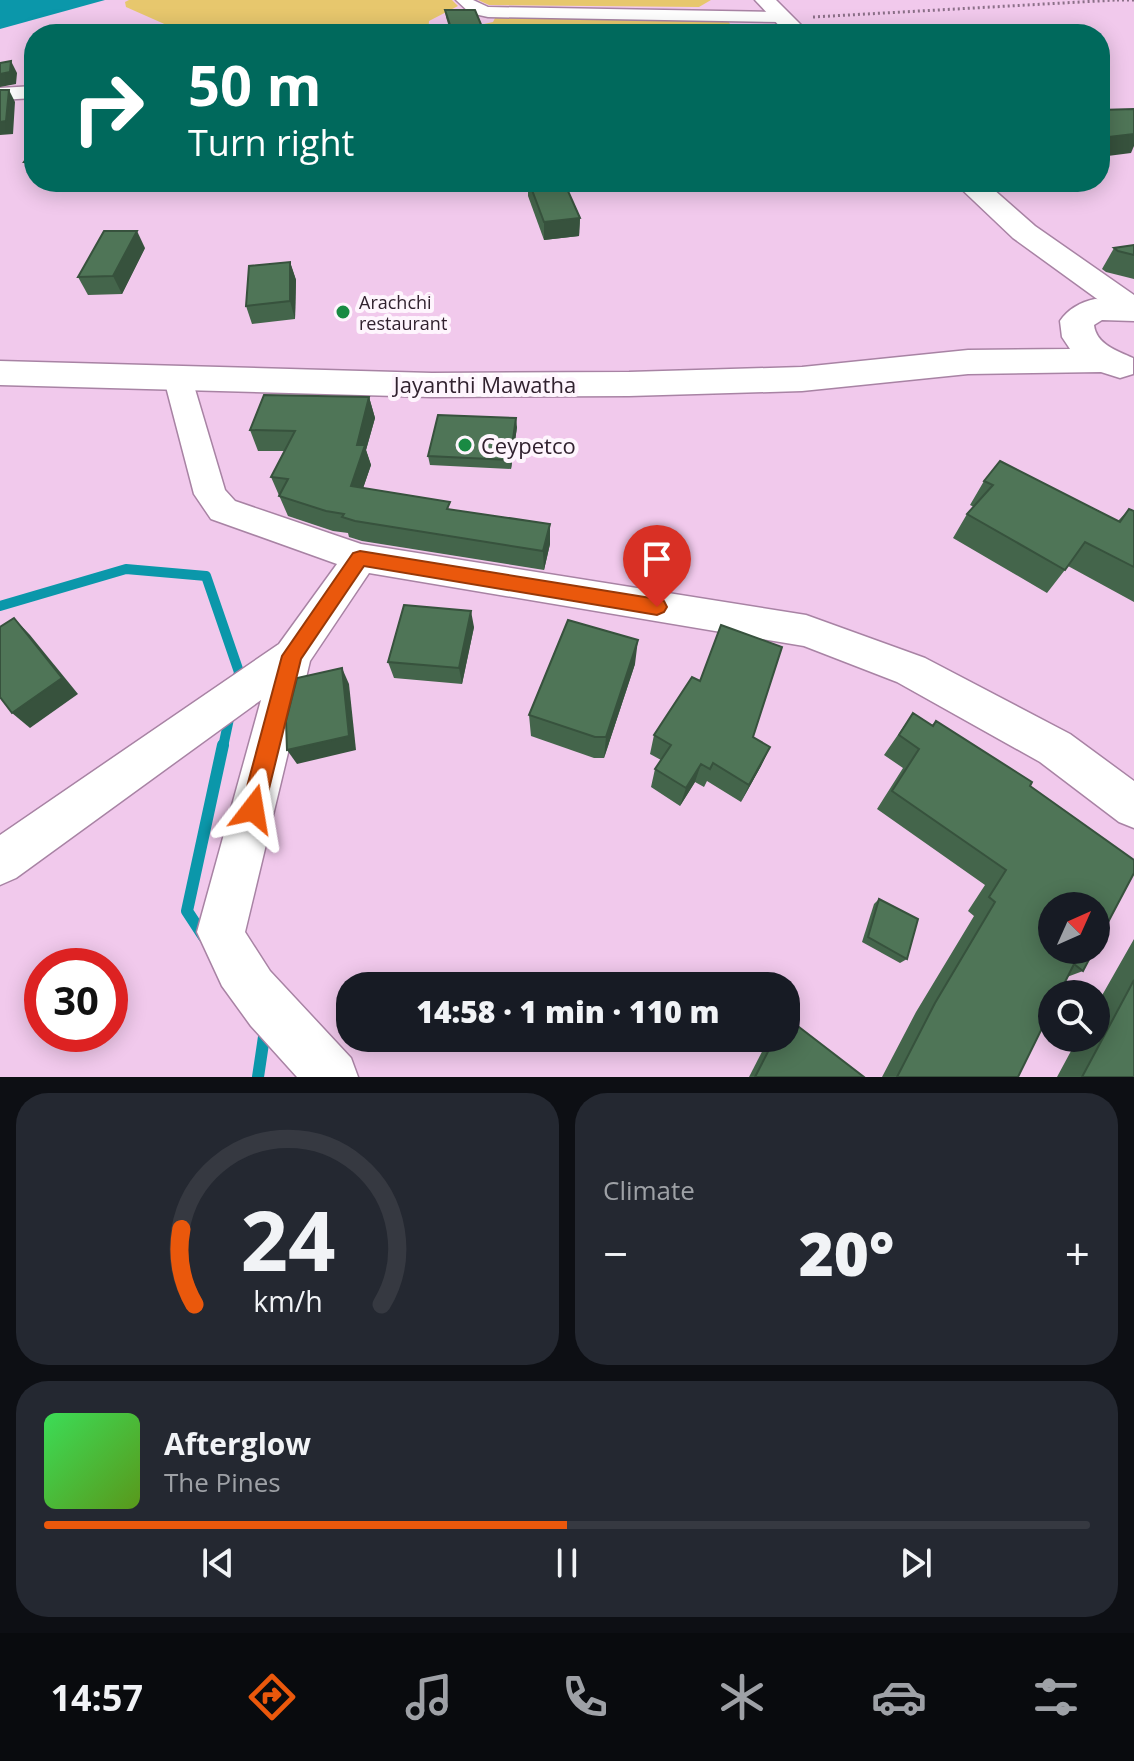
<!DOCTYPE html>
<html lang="en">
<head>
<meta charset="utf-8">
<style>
  :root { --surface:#171b24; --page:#242831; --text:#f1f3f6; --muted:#9ea1a6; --line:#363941; --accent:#ea580c }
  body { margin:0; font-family:"Open Sans",sans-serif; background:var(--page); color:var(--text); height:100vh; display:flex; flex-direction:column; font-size:30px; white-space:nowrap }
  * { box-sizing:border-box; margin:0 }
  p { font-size:26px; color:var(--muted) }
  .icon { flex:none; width:44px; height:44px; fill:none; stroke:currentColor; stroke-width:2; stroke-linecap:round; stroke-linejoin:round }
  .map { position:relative; height:1077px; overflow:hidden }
  .side { display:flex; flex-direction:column; gap:16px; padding:16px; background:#0d0f14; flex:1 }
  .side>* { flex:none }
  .banner { position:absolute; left:24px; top:24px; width:1086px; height:168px; border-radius:32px; box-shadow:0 4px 20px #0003; background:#00695c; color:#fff; overflow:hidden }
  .needle { width:52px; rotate:45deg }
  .tools { position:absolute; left:1038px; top:892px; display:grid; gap:16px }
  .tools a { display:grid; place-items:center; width:72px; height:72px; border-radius:50%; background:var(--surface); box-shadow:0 4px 20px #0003; font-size:40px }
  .speed { position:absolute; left:24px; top:948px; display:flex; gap:16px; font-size:40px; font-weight:700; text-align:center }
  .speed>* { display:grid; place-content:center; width:104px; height:104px; border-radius:50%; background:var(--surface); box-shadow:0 4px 20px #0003; line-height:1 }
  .speed .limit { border:12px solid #d22; background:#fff; color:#111 }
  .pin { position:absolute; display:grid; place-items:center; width:68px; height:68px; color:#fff; margin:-82px -34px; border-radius:50% 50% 50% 0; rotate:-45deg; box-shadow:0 0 8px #0007 }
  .pin .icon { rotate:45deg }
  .me { position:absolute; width:88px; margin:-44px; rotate:14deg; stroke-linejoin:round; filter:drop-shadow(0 0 6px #0008) }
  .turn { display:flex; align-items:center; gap:28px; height:168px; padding:0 32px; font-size:36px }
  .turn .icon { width:104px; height:104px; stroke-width:2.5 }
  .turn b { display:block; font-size:56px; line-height:68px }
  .big { font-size:60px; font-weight:800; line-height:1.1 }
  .side .card { flex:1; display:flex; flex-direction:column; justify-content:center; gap:12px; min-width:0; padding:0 28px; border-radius:32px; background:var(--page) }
  .side .dial { align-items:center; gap:0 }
  .dial svg { height:208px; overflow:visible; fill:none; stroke:var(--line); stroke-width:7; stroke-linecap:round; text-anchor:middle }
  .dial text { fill:var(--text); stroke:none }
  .song { display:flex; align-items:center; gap:24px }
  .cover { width:96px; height:96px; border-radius:12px; background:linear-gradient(135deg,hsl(130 70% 55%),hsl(90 70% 35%)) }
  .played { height:8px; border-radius:4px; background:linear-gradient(90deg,var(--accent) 50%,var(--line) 50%) }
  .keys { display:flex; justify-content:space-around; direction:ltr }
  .heat { display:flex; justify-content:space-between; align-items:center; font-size:44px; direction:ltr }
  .side .tiles { flex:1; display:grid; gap:16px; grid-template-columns:1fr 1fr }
  .card:last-child { grid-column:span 2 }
  .trip { position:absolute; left:336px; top:972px; width:464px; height:80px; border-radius:32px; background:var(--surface); box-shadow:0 4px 20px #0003; font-weight:800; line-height:80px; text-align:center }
  .tabs { display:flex; height:128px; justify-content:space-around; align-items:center; background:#090b0e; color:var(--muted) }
  .tabs .icon { width:56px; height:56px }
  .tabs .selected { color:var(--accent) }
  .tabs b { font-size:36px; color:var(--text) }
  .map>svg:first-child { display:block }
  .green { fill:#e7c76d }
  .water { fill:#0b97aa }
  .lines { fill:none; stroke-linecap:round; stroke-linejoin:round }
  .stream-far1 { stroke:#0b97aa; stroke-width:10 }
  .stream { stroke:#0b97aa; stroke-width:12 }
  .minor-casing { stroke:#a883a4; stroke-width:3 }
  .major-casing { stroke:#a883a4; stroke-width:3 }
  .highway-casing { stroke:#a883a4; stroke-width:3 }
  .path { stroke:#8b7088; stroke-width:3; stroke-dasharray:2 3; stroke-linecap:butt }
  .minor { fill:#fff; fill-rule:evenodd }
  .major { fill:#fff; fill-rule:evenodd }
  .highway { fill:#fff; fill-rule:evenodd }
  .wall { fill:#44654b }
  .shaded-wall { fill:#37523d }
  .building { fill:#4f7557; stroke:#37523d; stroke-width:2 }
  .route { fill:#ea580c; stroke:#983908; stroke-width:2 }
  .poi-dot { fill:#198a43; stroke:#fef5fd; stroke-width:3 }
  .labels { text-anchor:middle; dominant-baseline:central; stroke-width:8; stroke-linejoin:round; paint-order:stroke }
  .far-poi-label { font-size:18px; fill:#31222f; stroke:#fef5fd; text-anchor:start }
  .street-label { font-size:22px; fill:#31222f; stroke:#fef5fd }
  .poi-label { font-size:22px; fill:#31222f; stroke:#fef5fd; text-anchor:start }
</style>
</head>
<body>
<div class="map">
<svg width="1134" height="1077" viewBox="0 0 1134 1077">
  <rect width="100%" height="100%" fill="#f1c9ec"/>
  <g class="green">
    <path d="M129,0H452L458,6L429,21L428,34H187L126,7L125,2Z"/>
    <path d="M478,0H711L699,7L489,5Z"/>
    <path d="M496,16L728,21L730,24L720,29L656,33L632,26L610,27L585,34H466L475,26L493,22Z"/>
  </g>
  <path class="water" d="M0,0H105L0,29Z"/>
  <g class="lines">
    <g class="stream-far1">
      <path d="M0,606L126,569L206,576L239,672L236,683"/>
      <path d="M223,747L230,714"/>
    </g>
    <g class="stream">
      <path d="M204,937L187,911L223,745"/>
      <path d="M258,1077L265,1030"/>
    </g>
    <g class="minor-casing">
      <g id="minor">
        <path d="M456,0H473L488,7L780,12L788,17L780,22L488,17L470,13Z"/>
        <path d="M34,86V98L0,100V88Z"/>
        <path d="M178,370L188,372L192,379L225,490L235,501L361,544L806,615L925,658L1070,734L1134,781V828L1119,822L1040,762L897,682L804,646L369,573L310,661L245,932L270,971L351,1058L358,1077H297L251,1026L222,986L197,932L261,700L16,878L0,885V835L279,644L337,564L211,519L194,494L164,379L168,372Z"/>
      </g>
    </g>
    <g class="major-casing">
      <g id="major">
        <path d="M755,0H776L810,34H787Z"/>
        <path d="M954,182H985L1035,226L1134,295V320L1122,317L1013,238Z"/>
      </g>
    </g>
    <g class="highway-casing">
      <path id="highway" d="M1095,299L1134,301V321L1102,320L1094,325C1096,344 1117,351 1133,358V374L1120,378L1101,372L968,374L802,391L629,396L432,397L0,385V361L432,373L629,372L802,367L968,350L1070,349L1062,337L1060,321C1068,309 1081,302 1095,299Z"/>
    </g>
    <g class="path">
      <path d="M1117,0H1134"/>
      <path d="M813,17L1116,0"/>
    </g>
    <use href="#minor" class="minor"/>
    <use href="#major" class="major"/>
    <use href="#highway" class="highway"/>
  </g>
  <g class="wall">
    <path d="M445,10L485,34H451L446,17Z"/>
    <path d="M34,148V180H33L24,162Z"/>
    <path d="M528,182H564L580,218L579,236L544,240L528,196Z"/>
    <path d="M1134,245V279L1106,272L1102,269L1114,248Z"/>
    <path d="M145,248L122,294L88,295L78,277Z"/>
    <path d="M290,262L296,280L295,319L252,324L246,306Z"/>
    <path d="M369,397L375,418L366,450L371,465L363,488L451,510L550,524V544L544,570L362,541L349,537L348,533L333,531L288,516L271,477L285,451H258L250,430Z"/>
    <path d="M517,427L511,469L430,465L428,456Z"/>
    <path d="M984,481L1118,521L1129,509L1134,511V602L1068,566L1047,593L953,538L967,514L974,507L970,505Z"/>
    <path d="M474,627L462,684L394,678L388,662Z"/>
    <path d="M635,664L604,758H594L531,736L529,715Z"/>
    <path d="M913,713L932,725L936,721L1030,786L1094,950L1083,971L1067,977L1018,1077H882L916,1012L974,916L968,911L985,885L877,809L903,768L884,755Z"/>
    <path d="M654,735L753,737L770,747L761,766L741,802L707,781L704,787L695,782L680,806L651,787L655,769L661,760L650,754Z"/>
    <path d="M879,899L907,959L900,963L862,942L874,904Z"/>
    <path d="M1134,939V1077H1057L1078,1038H1096V1006Z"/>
    <path d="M769,1038H786L864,1077H749Z"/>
  </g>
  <g class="shaded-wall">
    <path d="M11,61L17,73L16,84L0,87V74Z"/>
    <path d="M9,90L15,102L13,134L0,135V122Z"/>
    <path d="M1134,134V146L1131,153L1100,157V138Z"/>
    <path d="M580,218L579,236L544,240V222Z"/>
    <path d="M137,231L145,248L122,294L113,276Z"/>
    <path d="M290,262L296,280L295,319L290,301Z"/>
    <path d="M369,397L375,418L366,450L371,465L357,506L351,486L357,445Z"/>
    <path d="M516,418L517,427L511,469L510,460Z"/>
    <path d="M550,524V544L544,570L543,551Z"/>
    <path d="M471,611L474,627L462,684L459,668Z"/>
    <path d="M14,618L30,635L78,694L30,728L12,713Z"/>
    <path d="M638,640L635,664L604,758L606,737Z"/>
    <path d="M342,668L349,684L356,750L297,764L287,750Z"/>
    <path d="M770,747L761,766L741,802L749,785Z"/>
    <path d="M701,764L695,782L680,806L686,788Z"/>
  </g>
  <g class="building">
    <path d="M445,10H475L485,34H453Z"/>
    <path d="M606,25L608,34H569L568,26Z"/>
    <path d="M11,61L10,72L0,74V63Z"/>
    <path d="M0,90H9L6,121L0,122Z"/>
    <path d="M1134,109V134L1100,138V110Z"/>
    <path d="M34,148V162H24Z"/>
    <path d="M529,182H564L580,218L544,222Z"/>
    <path d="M104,231H137L113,276L78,277Z"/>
    <path d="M1134,245V255L1118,251L1114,248Z"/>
    <path d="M290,262V301L246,306L249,266Z"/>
    <path d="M264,395L369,397L357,445H365L351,486L450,502L447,509L550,524L543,551L355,521L342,517L344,514L326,511L279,496L288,479L271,477L295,431L250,430Z"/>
    <path d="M438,415L516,418L510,460L428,456Z"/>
    <path d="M1000,461L1120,522L1129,509L1134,511V567L1085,542L1065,570L967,514L993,485L984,481Z"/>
    <path d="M404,605L471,611L459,668L388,662Z"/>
    <path d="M14,618L62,678L12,713L0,697V627Z"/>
    <path d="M568,620L638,640L606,737H595L529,715Z"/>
    <path d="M721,625L782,647L753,737L770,747L749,785L713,763L710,769L701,764L686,788L655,769L671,745L654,735L692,677L700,681Z"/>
    <path d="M342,668L349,736L287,750L286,721L297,678Z"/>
    <path d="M913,713L933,726L936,721L1032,782L1030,786L1134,860V873L1096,945V906H1052V950H1094L1083,971L1074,964L1059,994H1052V1008L1018,1077H897L935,1003L995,902L989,897L1006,870L892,791L919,749L899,735Z"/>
    <path d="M879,899L918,919L907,959L868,937Z"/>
    <path d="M1134,980V1077H1082Z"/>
    <path d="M786,1017L864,1077H755L775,1038H786Z"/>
  </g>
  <path class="route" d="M360,551L657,599L664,601L667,607L664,612L657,615L364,566L301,659L264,809L261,818L253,821L245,818L241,809L282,656L353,553Z"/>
  <g class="poi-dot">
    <circle cx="343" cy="312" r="8"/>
    <circle cx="465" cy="445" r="8"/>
  </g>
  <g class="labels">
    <g class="far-poi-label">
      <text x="359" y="302">Arachchi<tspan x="359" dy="21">restaurant</tspan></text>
    </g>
    <g class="street-label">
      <text x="485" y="384">Jayanthi Mawatha</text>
    </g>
    <g class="poi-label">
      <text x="481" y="445">Ceypetco</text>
    </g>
  </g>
</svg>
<div class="tools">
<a><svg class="needle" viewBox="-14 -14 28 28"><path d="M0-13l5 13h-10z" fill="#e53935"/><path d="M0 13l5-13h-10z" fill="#9ea1a6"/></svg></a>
<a><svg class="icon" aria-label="search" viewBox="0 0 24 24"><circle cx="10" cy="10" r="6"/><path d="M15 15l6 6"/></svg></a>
</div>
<div class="speed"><div class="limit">30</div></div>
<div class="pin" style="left:657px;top:607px;background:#d93025"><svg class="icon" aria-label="arrive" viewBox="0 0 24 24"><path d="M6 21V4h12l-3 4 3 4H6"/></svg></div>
<svg class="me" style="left:253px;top:809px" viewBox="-20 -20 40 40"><path d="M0-17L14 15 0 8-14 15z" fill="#ea580c" stroke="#fff" stroke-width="4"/></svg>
<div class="trip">14:58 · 1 min · 110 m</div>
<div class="banner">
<div class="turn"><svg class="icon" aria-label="right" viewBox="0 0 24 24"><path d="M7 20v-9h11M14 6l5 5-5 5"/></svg><div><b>50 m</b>Turn right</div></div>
</div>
</div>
<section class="side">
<div class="tiles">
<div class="card dial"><svg viewBox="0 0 100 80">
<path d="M14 69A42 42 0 1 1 86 69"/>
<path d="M14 69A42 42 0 0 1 9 40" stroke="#ea580c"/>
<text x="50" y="56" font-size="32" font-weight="700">24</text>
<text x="50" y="72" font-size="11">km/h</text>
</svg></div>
<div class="card"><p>Climate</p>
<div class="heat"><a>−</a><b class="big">20°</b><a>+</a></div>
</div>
<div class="card">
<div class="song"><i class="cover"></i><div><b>Afterglow</b><p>The Pines</p></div></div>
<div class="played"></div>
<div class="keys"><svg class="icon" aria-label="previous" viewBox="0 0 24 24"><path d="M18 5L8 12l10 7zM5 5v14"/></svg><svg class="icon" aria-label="pause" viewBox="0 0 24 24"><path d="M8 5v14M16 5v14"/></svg><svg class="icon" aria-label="next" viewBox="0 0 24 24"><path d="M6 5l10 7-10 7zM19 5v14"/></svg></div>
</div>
</div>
</section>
<nav class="tabs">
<b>14:57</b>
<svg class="icon selected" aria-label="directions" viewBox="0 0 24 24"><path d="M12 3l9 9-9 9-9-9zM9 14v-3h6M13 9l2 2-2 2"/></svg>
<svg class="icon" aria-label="music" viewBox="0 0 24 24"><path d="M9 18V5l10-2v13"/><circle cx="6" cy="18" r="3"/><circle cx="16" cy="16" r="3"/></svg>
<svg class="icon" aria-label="phone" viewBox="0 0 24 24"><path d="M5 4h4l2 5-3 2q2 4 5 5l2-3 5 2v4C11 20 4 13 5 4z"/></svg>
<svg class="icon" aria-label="climate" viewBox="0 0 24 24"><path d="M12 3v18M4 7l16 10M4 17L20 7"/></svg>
<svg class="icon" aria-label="car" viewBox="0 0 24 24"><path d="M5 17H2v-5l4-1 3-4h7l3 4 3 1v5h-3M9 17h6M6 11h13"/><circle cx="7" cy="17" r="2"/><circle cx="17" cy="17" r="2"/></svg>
<svg class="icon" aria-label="filters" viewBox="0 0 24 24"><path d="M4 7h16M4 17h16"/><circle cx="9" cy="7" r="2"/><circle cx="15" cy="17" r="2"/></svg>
</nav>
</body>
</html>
